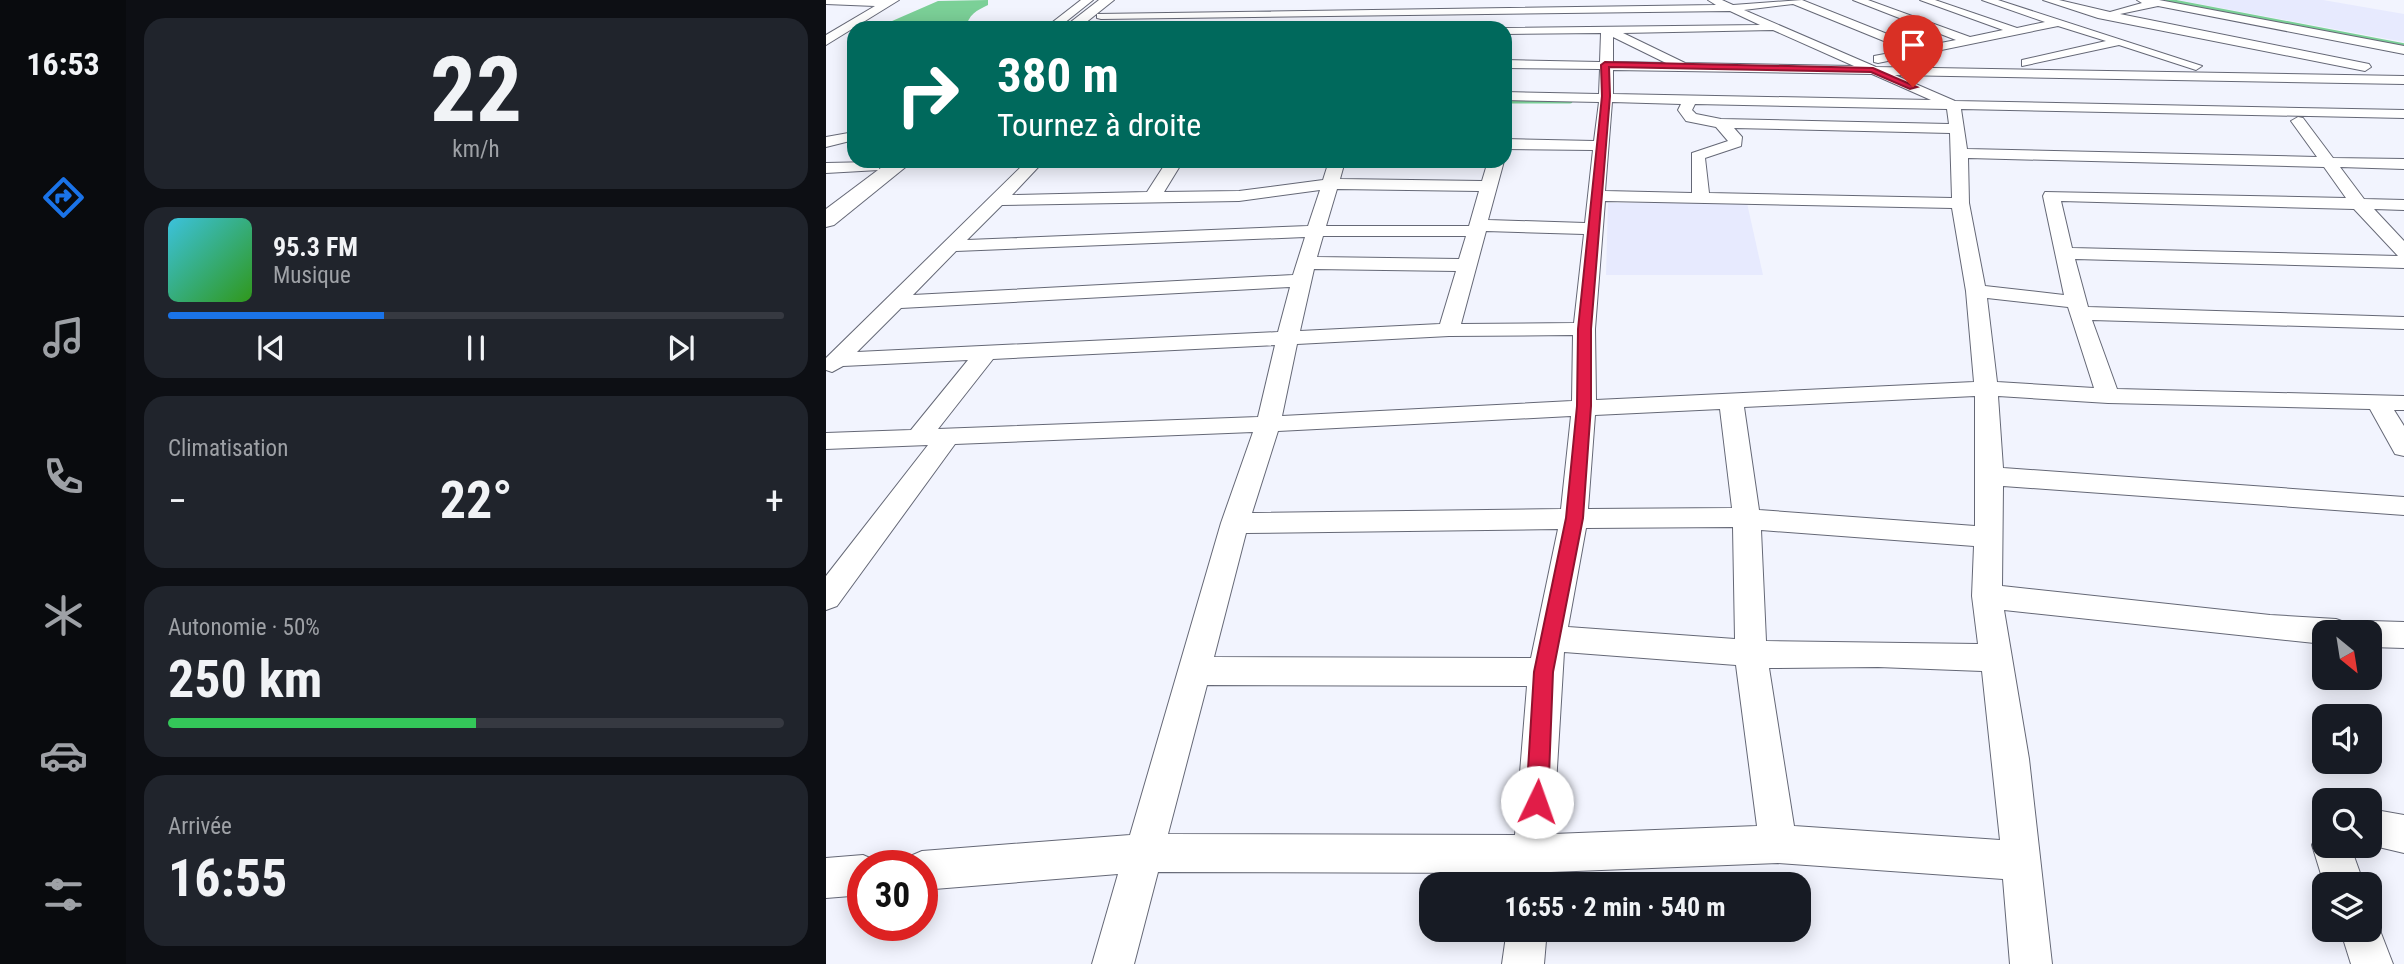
<!DOCTYPE html>
<html lang="fr">
<head>
<meta charset="utf-8">
<style>
  :root { --surface:#171b24; --page:#20242c; --text:#f1f3f6; --muted:#9ea1a6; --line:#363941; --accent:#1a73e8 }
  body { margin:0; font-family:"Roboto Condensed",sans-serif; background:var(--page); color:var(--text); height:100vh; display:flex; flex-direction:column; font-size:26px; white-space:nowrap }
  * { box-sizing:border-box; margin:0 }
  p { font-size:23px; color:var(--muted) }
  .icon { flex:none; width:38px; height:38px; fill:none; stroke:currentColor; stroke-width:2; stroke-linecap:round; stroke-linejoin:round }
  .map { position:relative; flex:1; overflow:hidden }
  .panel { display:flex; flex-direction:column; gap:18px; padding:18px; background:#0d0f14; width:700px }
  .panel>* { flex:none }
  .banner { position:absolute; left:21px; top:21px; width:665px; height:147px; border-radius:21px; box-shadow:0 4px 18px #0003; background:#00695c; color:#fff; overflow:hidden }
  .needle { width:46px; rotate:150deg }
  .controls { position:absolute; left:1486px; top:620px; display:grid; gap:14px }
  .controls a { display:grid; place-items:center; width:70px; height:70px; border-radius:14px; background:var(--surface); box-shadow:0 4px 18px #0003; font-size:35px }
  .speed { position:absolute; left:21px; top:850px; display:flex; gap:14px; font-size:35px; font-weight:700; text-align:center }
  .speed>* { display:grid; place-content:center; width:91px; height:91px; border-radius:50%; background:var(--surface); box-shadow:0 4px 18px #0003; line-height:1 }
  .speed .limit { border:10px solid #d22; background:#fff; color:#111 }
  .pin { position:absolute; display:grid; place-items:center; width:60px; height:60px; color:#fff; margin:-72px -30px; border-radius:50% 50% 50% 0; rotate:-45deg; box-shadow:0 0 7px #0007 }
  .pin .icon { rotate:45deg }
  .me { position:absolute; width:77px; margin:-38px; rotate:3deg; stroke-linejoin:round; filter:drop-shadow(0 0 5px #0008) }
  .turn { display:flex; align-items:center; gap:24px; height:147px; padding:0 35px; font-size:32px }
  .turn .icon { width:91px; height:91px; stroke-width:2.5 }
  .turn b { display:block; font-size:49px; line-height:60px }
  .big { font-size:52px; font-weight:700; line-height:1.1 }
  .panel .card { flex:1; display:flex; flex-direction:column; justify-content:center; gap:10px; min-width:0; padding:0 24px; border-radius:21px; background:var(--page) }
  .panel .dial { align-items:center; gap:0 }
  .dial b { font-size:91px; line-height:1 }
  .song { display:flex; align-items:center; gap:21px }
  .cover { width:84px; height:84px; border-radius:10px; background:linear-gradient(135deg,hsl(190 70% 55%),hsl(110 70% 35%)) }
  .played { height:7px; border-radius:4px; background:linear-gradient(90deg,var(--accent) 35%,var(--line) 35%) }
  .keys { display:flex; justify-content:space-around; direction:ltr }
  .heat { display:flex; justify-content:space-between; align-items:center; font-size:38px; direction:ltr }
  .charge { height:10px; border-radius:5px; background:linear-gradient(90deg,#34c759 50%,var(--line) 0) }
  .trip { position:absolute; left:593px; top:872px; width:392px; height:70px; border-radius:21px; background:var(--surface); box-shadow:0 4px 18px #0003; font-weight:700; line-height:70px; text-align:center }
  main { display:flex; flex:1; min-height:0 }
  .menu { display:flex; flex-direction:column; width:126px; justify-content:space-around; align-items:center; background:#090b0e; color:var(--muted) }
  .menu .icon { width:49px; height:49px }
  .menu .on { color:var(--accent) }
  .menu b { font-size:32px; color:var(--text) }
  .map>svg:first-child { display:block }
  .built { fill:#e7eafe }
  .water { fill:#7bd097 }
  .lines { fill:none; stroke-linecap:round; stroke-linejoin:round }
  .stream-far1 { stroke:#7bd097; stroke-width:3.5 }
  .stream { stroke:#7bd097; stroke-width:5 }
  .minor-casing { stroke:#656876; stroke-width:2 }
  .tertiary-casing { stroke:#656876; stroke-width:2 }
  .minor { fill:#fff; fill-rule:evenodd }
  .tertiary { fill:#fff; fill-rule:evenodd }
  .route { fill:#e11d48; stroke:#92132f; stroke-width:2 }
</style>
</head>
<body>
<main>
<nav class="menu">
<b>16:53</b>
<svg class="icon on" aria-label="directions" viewBox="0 0 24 24"><path d="M12 3l9 9-9 9-9-9zM9 14v-3h6M13 9l2 2-2 2"/></svg>
<svg class="icon" aria-label="music" viewBox="0 0 24 24"><path d="M9 18V5l10-2v13"/><circle cx="6" cy="18" r="3"/><circle cx="16" cy="16" r="3"/></svg>
<svg class="icon" aria-label="phone" viewBox="0 0 24 24"><path d="M5 4h4l2 5-3 2q2 4 5 5l2-3 5 2v4C11 20 4 13 5 4z"/></svg>
<svg class="icon" aria-label="climate" viewBox="0 0 24 24"><path d="M12 3v18M4 7l16 10M4 17L20 7"/></svg>
<svg class="icon" aria-label="car" viewBox="0 0 24 24"><path d="M5 17H2v-5l4-1 3-4h7l3 4 3 1v5h-3M9 17h6M6 11h13"/><circle cx="7" cy="17" r="2"/><circle cx="17" cy="17" r="2"/></svg>
<svg class="icon" aria-label="filters" viewBox="0 0 24 24"><path d="M4 7h16M4 17h16"/><circle cx="9" cy="7" r="2"/><circle cx="15" cy="17" r="2"/></svg>
</nav>
<section class="panel">
<div class="card dial"><b>22</b><p>km/h</p></div>
<div class="card">
<div class="song"><i class="cover"></i><div><b>95.3 FM</b><p>Musique</p></div></div>
<div class="played"></div>
<div class="keys"><svg class="icon" aria-label="previous" viewBox="0 0 24 24"><path d="M18 5L8 12l10 7zM5 5v14"/></svg><svg class="icon" aria-label="pause" viewBox="0 0 24 24"><path d="M8 5v14M16 5v14"/></svg><svg class="icon" aria-label="next" viewBox="0 0 24 24"><path d="M6 5l10 7-10 7zM19 5v14"/></svg></div>
</div>
<div class="card"><p>Climatisation</p>
<div class="heat"><a>−</a><b class="big">22°</b><a>+</a></div>
</div>
<div class="card"><p>Autonomie · 50%</p><b class="big">250 km</b><div class="charge"></div></div>
<div class="card"><p>Arrivée</p><b class="big">16:55</b></div>
</section>
<div class="map">
<svg width="1578" height="964" viewBox="0 0 1578 964">
  <rect width="100%" height="100%" fill="#f2f4fe"/>
  <g class="built">
    <path d="M1352,0H1497L1578,14V42Z"/>
    <path d="M782,203H921L937,275H780Z"/>
  </g>
  <path class="water" d="M162,0V5C151,10 142,15 140,28H50L112,1Z"/>
  <g class="lines">
    <path class="stream-far1" d="M1341,0L1578,45"/>
    <path class="stream" d="M679,101H744"/>
    <g class="minor-casing">
      <g id="minor">
        <path d="M0,0H73L0,45V35L49,6L0,4Z"/>
        <path d="M255,0H267L232,28H219Z"/>
        <path d="M882,0H896L907,5L976,0L1094,47L1130,40L1027,0H1042L1144,37L1177,30L1094,0H1109L1191,28L1219,22L1156,0H1172L1376,66L1370,70L1293,45L1196,66V60L1280,41L1232,26L1052,63L1048,62V56L1080,50L967,4L918,10L1050,67L1578,76V84L1069,75L1129,101L1578,110V118L1135,109L1141,149L1491,157L1465,121L1472,117L1477,118L1507,158L1578,159V169L1514,167L1538,199L1578,200V210L1548,209L1578,241V268L1249,259L1262,307L1578,317V329L1266,320L1291,389L1578,396V410H1568L1578,426V456L1569,454L1544,409L1282,403L1172,396L1177,468L1578,497V515L1177,486L1176,586L1444,615L1510,619L1521,623L1525,632H1498V644L1178,610L1203,759L1226,964H1184L1177,879L952,863L725,872V884H685L686,873L332,872L308,964H266L292,874L96,890V866H78L82,857L96,851L304,835L395,523L427,432L129,444L11,606L0,610V576L102,445L0,449V433L85,430L142,360L17,366L6,372L0,370V358L201,161H218L186,195L321,192L341,161H357L338,192L413,191L497,180L503,161H519L514,179L656,181L662,161H678L662,220L759,223L767,150L679,149V139L768,141L773,102L679,100V92L773,94L774,69L679,68V60L774,62L775,33L679,34L677,28L934,25L904,11L275,19L271,18V14L890,5ZM947,30L1028,66L859,63L797,33ZM787,37L840,63L787,62ZM787,70L1046,74L1105,100L787,94ZM786,102L855,104L852,110L860,121L890,127L902,141L866,153V193L779,191ZM869,104L1121,109L1123,124L895,119L870,114L866,110ZM908,128L1124,133L1126,198L883,193L879,158L915,146L916,137ZM1142,158L1498,167L1520,198L1219,192L1217,196L1238,295L1159,286L1143,203ZM511,189L653,191L643,226H500ZM494,190L482,226L141,240L176,205L413,201ZM779,201L1126,208L1140,291L1148,382L770,400L769,329ZM1235,201L1528,209L1572,256L1246,248ZM660,231L758,234L748,323L635,324ZM497,236H640L633,259L491,257ZM479,237L467,275L87,295L130,251ZM488,269L630,271L614,324L474,331ZM464,287L452,332L31,352L75,308ZM1161,298L1242,307L1268,388L1171,382ZM747,335L746,401L456,416L471,344L623,336ZM449,345L432,417L112,429L167,359ZM1149,396V526L933,510L918,407ZM894,409L906,508L762,509L769,415ZM745,416L735,509L426,513L452,431ZM907,527L909,639L742,627L760,528ZM732,529L705,658L388,657L420,533ZM935,530L1148,546L1146,596L1152,644L940,641ZM738,652L910,665L931,826L727,834ZM1052,667L1156,671L1174,840L968,826L943,668ZM381,685L701,686L689,835L342,834Z"/>
        <path d="M1217,0H1233L1284,12L1316,3L1311,0H1333L1578,46V54L1332,6L1294,14L1543,64L1545,67L1539,71L1272,18Z"/>
        <path d="M28,132V140L0,147V137Z"/>
        <path d="M47,162L53,164V170L0,173V163Z"/>
        <path d="M1544,621L1578,622V648L1544,647V632H1530L1533,625Z"/>
        <path d="M1544,809L1578,815V853L1544,845Z"/>
        <path d="M1498,829V845H1524L1538,884H1498L1486,845L1492,832Z"/>
        <path d="M37,855L51,861L53,866H37V895L0,898V858Z"/>
        <path d="M1544,912L1548,915L1567,964H1525L1514,929H1544Z"/>
        <path d="M681,929H721L718,964H676Z"/>
      </g>
    </g>
    <g class="tertiary-casing">
      <g id="tertiary">
        <path d="M273,0H288L253,28H237Z"/>
        <path d="M64,161H87L8,225L0,227V209Z"/>
      </g>
    </g>
    <use href="#minor" class="minor"/>
    <use href="#tertiary" class="tertiary"/>
  </g>
  <path class="route" d="M779,62L1047,68L1091,87L1084,89L1045,72L783,67L784,96L765,329V406L757,518L727,672L722,802L719,809L711,812L703,809L700,802L708,672L740,518L751,406L752,329L776,96L775,65Z"/>
</svg>
<div class="controls">
<a><svg class="needle" viewBox="-14 -14 28 28"><path d="M0-13l5 13h-10z" fill="#e53935"/><path d="M0 13l5-13h-10z" fill="#9ea1a6"/></svg></a>
<a><svg class="icon" aria-label="sound" viewBox="0 0 24 24"><path d="M4 9h4l5-4v14l-5-4H4zM17 9q2 3 0 6"/></svg></a>
<a><svg class="icon" aria-label="search" viewBox="0 0 24 24"><circle cx="10" cy="10" r="6"/><path d="M15 15l6 6"/></svg></a>
<a><svg class="icon" aria-label="layers" viewBox="0 0 24 24"><path d="M12 4l9 5-9 5-9-5zM3 14l9 5 9-5"/></svg></a>
</div>
<div class="speed"><div class="limit">30</div></div>
<div class="pin" style="left:1087px;top:87px;background:#d93025"><svg class="icon" aria-label="arrive" viewBox="0 0 24 24"><path d="M6 21V4h12l-3 4 3 4H6"/></svg></div>
<svg class="me" style="left:711px;top:802px" viewBox="-20 -20 40 40"><circle r="19" fill="#fff"/><path d="M0-13L10 11 0 6-10 11z" fill="#e11d48"/></svg>
<div class="trip">16:55 · 2 min · 540 m</div>
<div class="banner">
<div class="turn"><svg class="icon" aria-label="right" viewBox="0 0 24 24"><path d="M7 20v-9h11M14 6l5 5-5 5"/></svg><div><b>380 m</b>Tournez à droite</div></div>
</div>
</div>
</main>
</body>
</html>
